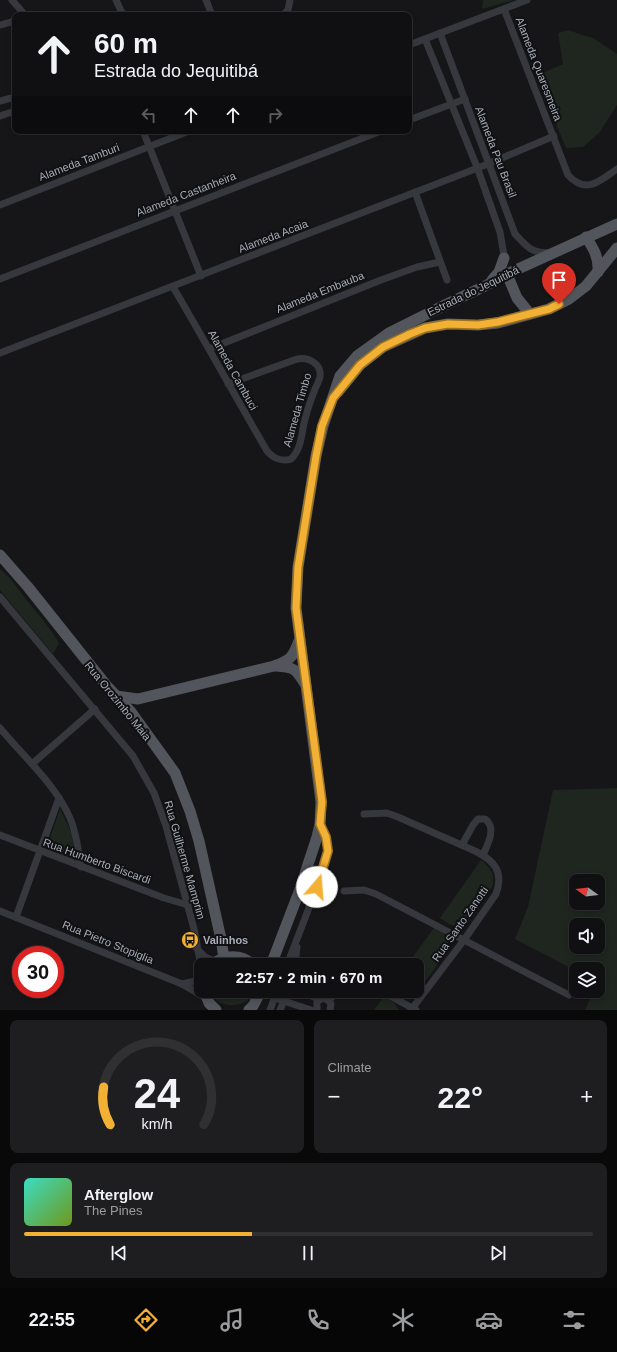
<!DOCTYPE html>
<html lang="en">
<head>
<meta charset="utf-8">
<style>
  :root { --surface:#101012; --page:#1e1e20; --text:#f1f3f6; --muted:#9c9d9f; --line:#303032; --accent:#f2b134 }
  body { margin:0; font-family:Arial,sans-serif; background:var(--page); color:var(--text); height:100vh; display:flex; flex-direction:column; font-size:15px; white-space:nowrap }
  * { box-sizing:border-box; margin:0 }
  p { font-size:13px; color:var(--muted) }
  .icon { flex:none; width:22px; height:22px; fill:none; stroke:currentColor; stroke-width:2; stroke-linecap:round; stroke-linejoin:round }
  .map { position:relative; height:1010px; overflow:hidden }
  .drawer { display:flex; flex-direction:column; gap:10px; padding:10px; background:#09090a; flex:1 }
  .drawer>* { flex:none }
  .top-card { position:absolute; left:12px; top:12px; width:400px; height:122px; border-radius:8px; box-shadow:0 2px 6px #0003,0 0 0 1px var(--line); background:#101012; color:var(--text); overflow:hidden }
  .needle { width:26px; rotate:285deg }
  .fabs { position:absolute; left:569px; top:874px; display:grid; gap:8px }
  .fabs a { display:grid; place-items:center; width:36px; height:36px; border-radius:8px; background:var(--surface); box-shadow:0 2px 6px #0003,0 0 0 1px var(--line); font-size:20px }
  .speed { position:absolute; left:12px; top:946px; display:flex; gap:8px; font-size:20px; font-weight:700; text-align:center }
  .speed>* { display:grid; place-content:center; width:52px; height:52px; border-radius:50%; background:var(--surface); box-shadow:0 2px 6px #0003,0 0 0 1px var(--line); line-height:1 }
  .speed .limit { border:6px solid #d22; background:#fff; color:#111 }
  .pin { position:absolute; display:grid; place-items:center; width:34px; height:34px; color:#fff; margin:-41px -17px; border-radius:50% 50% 50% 0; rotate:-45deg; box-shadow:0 0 4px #0007 }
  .pin .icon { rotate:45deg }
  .me { position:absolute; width:44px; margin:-22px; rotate:18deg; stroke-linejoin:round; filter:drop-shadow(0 0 3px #0008) }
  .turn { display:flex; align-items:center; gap:14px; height:84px; padding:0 16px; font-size:18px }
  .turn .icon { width:52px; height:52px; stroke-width:2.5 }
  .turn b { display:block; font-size:28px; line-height:34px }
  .lanes { display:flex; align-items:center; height:38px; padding:0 16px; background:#0003; justify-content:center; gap:20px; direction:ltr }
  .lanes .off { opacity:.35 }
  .big { font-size:30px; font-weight:700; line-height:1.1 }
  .drawer .card { flex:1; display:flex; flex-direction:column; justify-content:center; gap:6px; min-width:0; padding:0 14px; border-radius:8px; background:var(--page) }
  .drawer .dial { align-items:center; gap:0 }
  .dial svg { height:104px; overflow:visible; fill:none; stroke:var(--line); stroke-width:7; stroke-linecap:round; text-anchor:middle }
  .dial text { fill:var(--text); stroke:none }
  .song { display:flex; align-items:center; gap:12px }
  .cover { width:48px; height:48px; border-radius:6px; background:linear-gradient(135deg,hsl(170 70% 55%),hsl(80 70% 35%)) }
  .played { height:4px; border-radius:2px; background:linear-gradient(90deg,var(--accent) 40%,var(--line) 40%) }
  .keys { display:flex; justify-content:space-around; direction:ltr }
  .heat { display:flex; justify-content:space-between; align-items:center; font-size:22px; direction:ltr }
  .drawer .tiles { flex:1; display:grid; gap:10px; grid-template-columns:1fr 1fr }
  .card:last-child { grid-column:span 2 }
  .trip { position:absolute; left:194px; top:958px; width:230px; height:40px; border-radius:8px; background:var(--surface); box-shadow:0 2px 6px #0003,0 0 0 1px var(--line); font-weight:700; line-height:40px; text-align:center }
  .tab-bar { display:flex; height:64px; justify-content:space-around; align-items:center; background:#060607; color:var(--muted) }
  .tab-bar .icon { width:28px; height:28px }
  .tab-bar .active { color:var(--accent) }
  .tab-bar b { font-size:18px; color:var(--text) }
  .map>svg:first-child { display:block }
  .green { fill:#1e261f; fill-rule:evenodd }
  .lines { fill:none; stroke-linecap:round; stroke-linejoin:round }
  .street { stroke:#37383d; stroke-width:7 }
  .primary { stroke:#53555c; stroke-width:11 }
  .route-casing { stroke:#9d7322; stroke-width:10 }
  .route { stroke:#f2b134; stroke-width:7 }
  .labels { text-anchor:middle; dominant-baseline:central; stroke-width:4; stroke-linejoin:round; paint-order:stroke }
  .street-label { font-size:11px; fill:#a8adb8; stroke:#111113 }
  .poi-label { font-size:11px; font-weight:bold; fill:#a8adb8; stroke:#111113; text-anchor:start }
</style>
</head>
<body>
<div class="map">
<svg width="617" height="1010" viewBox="0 0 617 1010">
  <rect width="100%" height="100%" fill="#161618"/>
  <g class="green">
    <path d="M483,0H514L482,9Z"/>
    <path d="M569,30L579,34L593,38L617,54V105L599,133L583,147L566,148L536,76L563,64L558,33Z"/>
    <path d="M0,569C10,577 17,587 25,598C37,613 49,626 59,643L53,654L0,590Z"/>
    <path d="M617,788V1010H585L594,991H598V969H576V971L515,939L528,907L553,790ZM576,881H598V903H576ZM576,925H598V947H576Z"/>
    <path d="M60,809L72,834L75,863L45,852Z"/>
    <path d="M481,860C489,866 495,873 493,884C492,890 470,918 464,926C454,928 448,924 440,918Z"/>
    <path d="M434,928C444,933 450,938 448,950L416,994C408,1000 403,996 396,991H417V965H407Z"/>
    <path d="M210,991H255C247,1010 217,1010 210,991Z"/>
    <path d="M384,996L395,1004L399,1010H374Z"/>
  </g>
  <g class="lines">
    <g class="street">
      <path d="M12,0L25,15"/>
      <path d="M116,0L123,15"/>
      <path d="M206,0L212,15"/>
      <path d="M504,9L568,175C586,195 600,181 617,169"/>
      <path d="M283,15L288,10L290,0"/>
      <path d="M0,25L15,21"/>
      <path d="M440,33L515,234C528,247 530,253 550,253"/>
      <path d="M425,39L477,167L500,232L505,261"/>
      <path d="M409,45L527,0"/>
      <path d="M0,101L15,97"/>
      <path d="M0,116L15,111"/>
      <path d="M409,120L465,99"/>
      <path d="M143,131L201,276"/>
      <path d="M415,192L447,280"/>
      <path d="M0,205L189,131"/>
      <path d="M0,279L381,131"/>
      <path d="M173,287C205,341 235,396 267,451C273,458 282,462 291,459C303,448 301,430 306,416C308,407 312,397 315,389C317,385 319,381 320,377C322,364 309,357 297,359L228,384"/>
      <path d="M209,349L381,280L417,267L440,262"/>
      <path d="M0,353L488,164L554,136"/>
      <path d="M0,597L133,756L154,793L166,826L194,929L201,966"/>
      <path d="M0,728C23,756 56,785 70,818C77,834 78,850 81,867"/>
      <path d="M32,764L95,709"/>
      <path d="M364,814L387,813L398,817L475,851C495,861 504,872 496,894L464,940L411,1010"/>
      <path d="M0,835L164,898L188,905"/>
      <path d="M462,845L473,825L478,819H485C497,827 488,844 483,855"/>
      <path d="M344,891L364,890L376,894L569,995"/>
      <path d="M0,911L182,984L206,998"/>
      <path d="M16,917L59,798"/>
      <path d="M197,949L205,957L216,962"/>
      <path d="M287,965L317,887L328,851L326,837L320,824"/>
      <path d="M295,965L297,947"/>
      <path d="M182,984L201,980"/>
      <path d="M303,991L319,1000"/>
      <path d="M381,991L416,1010"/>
      <path d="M275,998L311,1010"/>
      <path d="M329,1001L337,991"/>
      <path d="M270,1010L277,991"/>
      <path d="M280,1010L288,991"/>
      <path d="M317,1010V1002C321,997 328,998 331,1004L330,1010"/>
    </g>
    <g class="primary">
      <path d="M586,237C594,249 599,258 598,272"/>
      <path d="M507,274L517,298L530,314"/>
      <path d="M492,280L499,272L504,258"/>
      <path d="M338,392L360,365L383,347L425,328L448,324L478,325L498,323L549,309L569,299L586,286L617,248"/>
      <path d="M0,555L28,587L106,685L131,712L175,773L190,811L199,841L221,939L224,958"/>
      <path d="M276,666C294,667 296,669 305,684"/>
      <path d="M116,696L138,699L274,666C291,660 293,657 299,641"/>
      <path d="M212,965C224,954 242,954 253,965"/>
      <path d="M271,965L299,892L317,837L320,824L321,802L296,608L298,567L316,456L323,426L340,376L357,356L389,333L445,305L485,286L507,274L617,224"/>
      <path d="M204,991L209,1003L216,1010"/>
      <path d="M249,1010L253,1006L261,991"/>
    </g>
  </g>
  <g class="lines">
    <g class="route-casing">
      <path id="route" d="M317,887L328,851L326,837L320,824L322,802L296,608L298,567L316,456L322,426L333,398L360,365L383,347L410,334L425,328L448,324L478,325L498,322L549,309L559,304"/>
    </g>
    <use href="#route" class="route"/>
  </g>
  <defs>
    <g id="bus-disc" transform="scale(0.9)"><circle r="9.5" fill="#f2b134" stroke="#111113"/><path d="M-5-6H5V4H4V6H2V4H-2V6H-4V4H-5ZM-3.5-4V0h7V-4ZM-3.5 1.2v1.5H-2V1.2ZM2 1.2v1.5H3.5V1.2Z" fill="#111"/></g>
  </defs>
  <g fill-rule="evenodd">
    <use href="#bus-disc" x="190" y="940"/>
  </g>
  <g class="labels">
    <g class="street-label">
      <text transform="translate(539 69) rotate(69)">Alameda Quaresmeira</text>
      <text transform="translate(496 152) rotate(69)">Alameda Pau Brasil</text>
      <text transform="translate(79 162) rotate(-21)">Alameda Tamburi</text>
      <text transform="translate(186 194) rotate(-21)">Alameda Castanheira</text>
      <text transform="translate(273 236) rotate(-21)">Alameda Acaia</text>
      <text transform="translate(473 291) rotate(-26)">Estrada do Jequitibá</text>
      <text transform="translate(320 292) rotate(-22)">Alameda Embauba</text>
      <text transform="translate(233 370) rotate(61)">Alameda Cambuci</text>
      <text transform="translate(297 410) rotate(-74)">Alameda Timbo</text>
      <text transform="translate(118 701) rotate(51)">Rua Orozimbo Maia</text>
      <text transform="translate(185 860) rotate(74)">Rua Guilherme Mamprim</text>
      <text transform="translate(97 861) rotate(20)">Rua Humberto Biscardi</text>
      <text transform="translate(460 924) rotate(-55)">Rua Santo Zanotti</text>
      <text transform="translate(108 942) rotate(22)">Rua Pietro Stopiglia</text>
    </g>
    <g class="poi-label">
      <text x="203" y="940">Valinhos</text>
    </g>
  </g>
</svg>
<div class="fabs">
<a><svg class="needle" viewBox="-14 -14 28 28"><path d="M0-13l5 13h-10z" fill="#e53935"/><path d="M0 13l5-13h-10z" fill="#9c9d9f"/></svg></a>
<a><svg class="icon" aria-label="sound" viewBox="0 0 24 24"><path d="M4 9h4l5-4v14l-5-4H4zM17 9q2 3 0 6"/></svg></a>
<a><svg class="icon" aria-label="layers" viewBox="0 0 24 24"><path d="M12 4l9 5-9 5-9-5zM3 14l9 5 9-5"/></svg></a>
</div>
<div class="speed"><div class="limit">30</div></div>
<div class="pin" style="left:559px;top:304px;background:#d93025"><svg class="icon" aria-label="arrive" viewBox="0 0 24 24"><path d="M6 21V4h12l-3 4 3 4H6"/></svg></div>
<svg class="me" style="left:317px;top:887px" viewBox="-20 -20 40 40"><circle r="19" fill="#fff"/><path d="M0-13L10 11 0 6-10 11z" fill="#f2b134"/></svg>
<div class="trip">22:57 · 2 min · 670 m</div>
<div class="top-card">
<div class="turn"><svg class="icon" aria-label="ahead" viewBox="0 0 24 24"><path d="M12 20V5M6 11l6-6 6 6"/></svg><div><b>60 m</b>Estrada do Jequitibá</div></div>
<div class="lanes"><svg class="icon off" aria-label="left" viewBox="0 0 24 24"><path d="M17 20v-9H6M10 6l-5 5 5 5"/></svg><svg class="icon" aria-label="ahead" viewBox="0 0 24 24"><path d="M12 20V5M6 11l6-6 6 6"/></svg><svg class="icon" aria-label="ahead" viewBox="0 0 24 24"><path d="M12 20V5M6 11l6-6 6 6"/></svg><svg class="icon off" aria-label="right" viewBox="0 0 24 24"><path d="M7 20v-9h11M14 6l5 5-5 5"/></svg></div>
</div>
</div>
<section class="drawer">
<div class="tiles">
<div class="card dial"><svg viewBox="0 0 100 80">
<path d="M14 69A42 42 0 1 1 86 69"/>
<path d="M14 69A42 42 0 0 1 9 40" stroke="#f2b134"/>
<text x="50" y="56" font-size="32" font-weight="700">24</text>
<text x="50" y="72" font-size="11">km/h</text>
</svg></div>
<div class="card"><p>Climate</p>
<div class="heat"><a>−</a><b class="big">22°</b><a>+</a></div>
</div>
<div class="card">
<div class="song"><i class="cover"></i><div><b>Afterglow</b><p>The Pines</p></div></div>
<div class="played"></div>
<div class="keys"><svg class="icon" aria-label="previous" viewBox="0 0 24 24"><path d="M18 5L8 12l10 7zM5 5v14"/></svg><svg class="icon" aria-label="pause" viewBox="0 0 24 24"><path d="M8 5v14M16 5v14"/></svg><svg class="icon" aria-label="next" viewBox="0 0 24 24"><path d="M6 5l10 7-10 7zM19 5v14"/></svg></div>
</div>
</div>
</section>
<nav class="tab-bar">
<b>22:55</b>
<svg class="icon active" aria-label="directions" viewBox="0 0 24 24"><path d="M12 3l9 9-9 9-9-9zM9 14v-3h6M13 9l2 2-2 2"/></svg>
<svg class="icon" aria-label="music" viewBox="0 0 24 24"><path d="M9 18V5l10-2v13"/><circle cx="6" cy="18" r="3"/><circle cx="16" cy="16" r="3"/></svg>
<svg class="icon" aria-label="phone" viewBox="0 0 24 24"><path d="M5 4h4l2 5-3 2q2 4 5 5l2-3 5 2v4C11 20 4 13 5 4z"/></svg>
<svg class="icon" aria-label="climate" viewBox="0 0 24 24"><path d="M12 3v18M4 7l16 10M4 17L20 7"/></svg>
<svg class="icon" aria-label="car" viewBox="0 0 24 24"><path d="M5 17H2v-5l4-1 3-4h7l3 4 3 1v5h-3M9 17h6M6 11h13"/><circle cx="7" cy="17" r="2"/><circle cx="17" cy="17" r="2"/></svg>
<svg class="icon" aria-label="filters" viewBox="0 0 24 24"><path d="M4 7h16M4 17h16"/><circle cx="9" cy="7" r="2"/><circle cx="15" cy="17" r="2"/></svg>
</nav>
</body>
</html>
